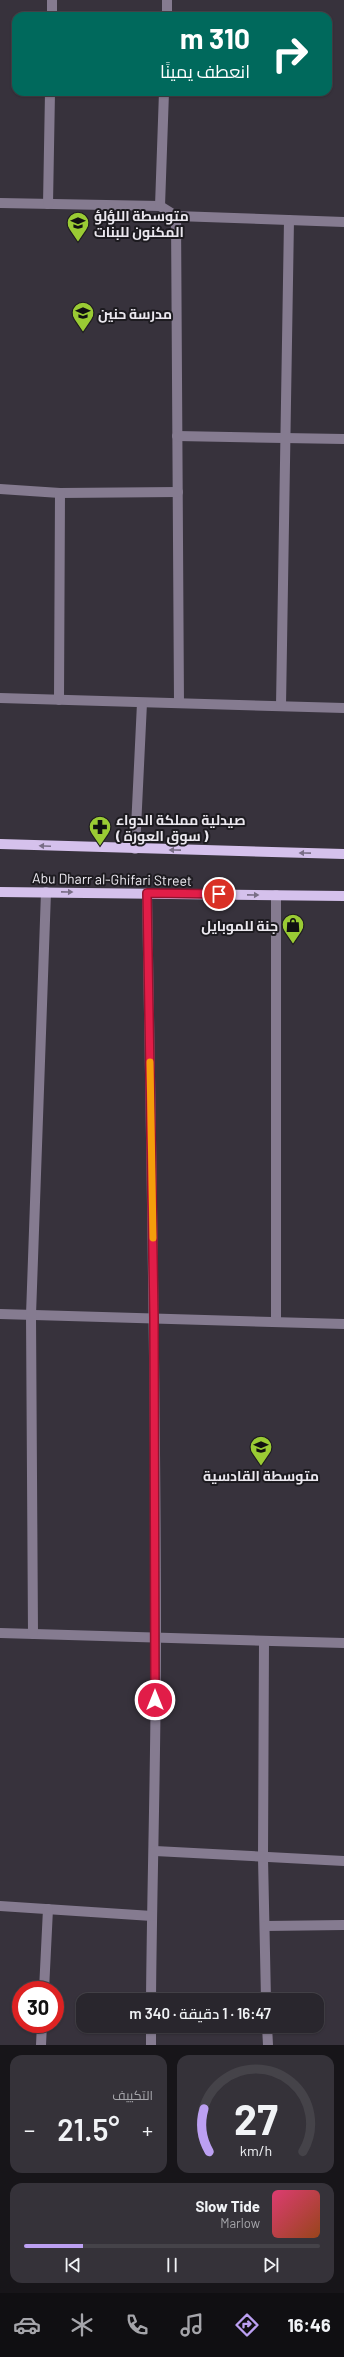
<!DOCTYPE html>
<html lang="ar">
<head>
<meta charset="utf-8">
<style>
  :root { --surface:#29262d; --page:#353239; --text:#f1f3f6; --muted:#a5a5aa; --line:#454349; --accent:#bca0f2 }
  body { margin:0; font-family:Barlow,Cairo,sans-serif; background:var(--page); color:var(--text); direction:rtl; height:100vh; display:flex; flex-direction:column; font-size:15px; white-space:nowrap }
  * { box-sizing:border-box; margin:0 }
  p { font-size:13px; color:var(--muted) }
  .icon { flex:none; width:22px; height:22px; fill:none; stroke:currentColor; stroke-width:2; stroke-linecap:round; stroke-linejoin:round }
  .map { position:relative; height:2045px; overflow:hidden; direction:ltr }
  .details { display:flex; flex-direction:column; gap:10px; padding:10px; background:#171519; flex:1 }
  .details>* { flex:none }
  .top-card { position:absolute; left:12px; top:12px; width:320px; height:84px; border-radius:12px; box-shadow:0 1px 3px #0004,0 0 0 1px var(--line); direction:rtl; background:#00695c; color:#fff; overflow:hidden }
  .speed { position:absolute; left:12px; top:1981px; display:flex; gap:8px; font-size:20px; font-weight:700; text-align:center }
  .speed>* { display:grid; place-content:center; width:52px; height:52px; border-radius:50%; background:var(--surface); box-shadow:0 1px 3px #0004,0 0 0 1px var(--line); line-height:1 }
  .speed .limit { border:6px solid #d22; background:#fff; color:#111 }
  .pin { position:absolute; display:grid; place-items:center; width:34px; height:34px; color:#fff; margin:-17px; border:2px solid #fff; border-radius:50%; box-shadow:0 1px 4px #0007 }
  .me { position:absolute; width:44px; margin:-22px; rotate:0deg; stroke-linejoin:round; filter:drop-shadow(0 0 3px #0008) }
  .turn { display:flex; align-items:center; gap:14px; height:84px; padding:0 16px; font-size:18px }
  .turn .icon { width:52px; height:52px; stroke-width:2.5 }
  .turn b { display:block; font-size:28px; line-height:34px }
  .big { font-size:30px; font-weight:600; line-height:1.1 }
  .details .widget { flex:1; display:flex; flex-direction:column; justify-content:center; gap:6px; min-width:0; padding:0 14px; border-radius:12px; background:var(--page) }
  .details .dial { align-items:center; gap:0 }
  .dial svg { height:104px; overflow:visible; fill:none; stroke:var(--line); stroke-width:7; stroke-linecap:round; text-anchor:middle }
  .dial text { fill:var(--text); stroke:none }
  .song { display:flex; align-items:center; gap:12px }
  .cover { width:48px; height:48px; border-radius:6px; background:linear-gradient(135deg,hsl(340 70% 55%),hsl(20 70% 35%)) }
  .played { height:4px; border-radius:2px; background:linear-gradient(90deg,var(--accent) 20%,var(--line) 20%) }
  .keys { display:flex; justify-content:space-around; direction:ltr }
  .heat { display:flex; justify-content:space-between; align-items:center; font-size:22px; direction:ltr }
  .details .tiles { flex:1; display:grid; gap:10px; grid-template-columns:1fr 1fr }
  .widget:last-child { grid-column:span 2 }
  .trip { position:absolute; left:76px; top:1993px; width:248px; height:40px; border-radius:12px; background:var(--surface); box-shadow:0 1px 3px #0004,0 0 0 1px var(--line); font-weight:600; line-height:40px; text-align:center; direction:rtl }
  .menu { display:flex; height:64px; justify-content:space-around; align-items:center; background:#100f12; color:var(--muted) }
  .menu .icon { width:28px; height:28px }
  .menu .active { color:var(--accent) }
  .menu b { font-size:18px; color:var(--text) }
  .map>svg:first-child { display:block }
  .lines { fill:none; stroke-linecap:round; stroke-linejoin:round }
  .minor { stroke:#857b90; stroke-width:10 }
  .major { stroke:#d5c1ec; stroke-width:10 }
  .oneway { fill:#796e86 }
  .route-casing { stroke:#92132f; stroke-width:10 }
  .route { stroke:#e11d48; stroke-width:7 }
  .slow { stroke:#f59e0b; stroke-width:7 }
  .labels { text-anchor:middle; dominant-baseline:central; stroke-width:4; stroke-linejoin:round; paint-order:stroke }
  .poi-label { font-size:14px; font-weight:bold; fill:#ebe8ef; stroke:#1d1b20; text-anchor:start }
  .street-label { font-size:14px; fill:#ebe8ef; stroke:#1d1b20 }
</style>
</head>
<body>
<div class="map">
<svg width="344" height="2045" viewBox="0 0 344 2045">
  <rect width="100%" height="100%" fill="#37323c"/>
  <g class="lines">
    <g class="minor">
      <path d="M52,16V0"/>
      <path d="M167,16V0"/>
      <path d="M0,203L160,206L176,216L344,222"/>
      <path d="M48,204L50,92"/>
      <path d="M160,206L164,92"/>
      <path d="M176,216L179,703"/>
      <path d="M177,436L344,439"/>
      <path d="M0,489L60,493L178,492"/>
      <path d="M0,698L344,708"/>
      <path d="M59,700L60,493"/>
      <path d="M281,706L289,220"/>
      <path d="M135,849L142,703"/>
      <path d="M147,893C151,1142 156,1390 156,1639C156,1759 152,1879 151,2000"/>
      <path d="M276,895V1322"/>
      <path d="M0,1314L344,1324"/>
      <path d="M0,1633L344,1643"/>
      <path d="M33,1634L31,1315L46,892"/>
      <path d="M264,1641L263,1858L266,2000"/>
      <path d="M155,1851L344,1861"/>
      <path d="M0,1906L152,1916"/>
      <path d="M265,1926L344,1925"/>
      <path d="M44,1990L48,1909"/>
      <path d="M267,2026L268,2045"/>
      <path d="M41,2045L42,2024"/>
      <path d="M151,2045V2026"/>
    </g>
    <g class="major">
      <path d="M0,844L344,854"/>
      <path d="M0,892L344,896"/>
    </g>
  </g>
  <defs><path id="oneway-solid" d="M-6-.8H1V-3.2L6.5 0L1 3.2V.8H-6Z"/></defs>
  <g class="oneway">
    <use href="#oneway-solid" transform="translate(45 846) rotate(-178)"/>
    <use href="#oneway-solid" transform="translate(175 850) rotate(-179)"/>
    <use href="#oneway-solid" transform="translate(305 853) rotate(-179)"/>
    <use href="#oneway-solid" transform="translate(67 892) rotate(1)"/>
    <use href="#oneway-solid" transform="translate(253 895) rotate(1)"/>
  </g>
  <g class="lines">
    <g class="route-casing">
      <path id="route" d="M155,1700L154,1317L147,893L219,894"/>
    </g>
    <use href="#route" class="route"/>
    <path class="slow" d="M150,1062L153,1238"/>
  </g>
  <defs>
    <g id="school-pin" transform="scale(1.15)"><path d="M0 17L-7.5 6A9.5 9.5 0 1 1 7.5 6Z" fill="#9acb34" stroke="#1d1b20"/><path d="M0-5L7-2L0 1L-7-2ZM-4 1L0 2.5L4 1V4Q0 6-4 4Z" fill="#111"/></g>
    <g id="pharmacy-pin" transform="scale(1.15)"><path d="M0 17L-7.5 6A9.5 9.5 0 1 1 7.5 6Z" fill="#9acb34" stroke="#1d1b20"/><path d="M-2-6h4v4h4v4h-4v4h-4v-4h-4v-4h4Z" fill="#111"/></g>
    <g id="shop-pin" transform="scale(1.15)"><path d="M0 17L-7.5 6A9.5 9.5 0 1 1 7.5 6Z" fill="#9acb34" stroke="#1d1b20"/><path d="M-5-2.5h2.3a2.7 3.5 0 0 1 5.4 0H5L5.5 6h-11ZM-1.5-2.5h3a1.5 2.3 0 0 0-3 0Z" fill="#111"/></g>
  </defs>
  <g fill-rule="evenodd">
    <use href="#school-pin" x="78" y="223"/>
    <use href="#school-pin" x="83" y="313"/>
    <use href="#pharmacy-pin" x="100" y="827"/>
    <use href="#shop-pin" x="293" y="925"/>
    <use href="#school-pin" x="261" y="1447"/>
  </g>
  <g class="labels">
    <g class="poi-label">
      <text x="94" y="215">متوسطة اللؤلؤ<tspan x="94" dy="16">المكنون للبنات</tspan></text>
      <text x="98" y="313">مدرسة حنين</text>
      <text x="116" y="819">صيدلية مملكة الدواء<tspan x="116" dy="16">( سوق العورة )</tspan></text>
      <text x="278" y="925" text-anchor="end">جنة للموبايل</text>
      <text x="261" y="1475" text-anchor="middle">متوسطة القادسية</text>
    </g>
    <g class="street-label">
      <text transform="translate(112 879) rotate(1)">Abu Dharr al-Ghifari Street</text>
    </g>
  </g>
</svg>
<div class="speed"><div class="limit">30</div></div>
<div class="pin" style="left:219px;top:894px;background:#d93025"><svg class="icon" aria-label="arrive" viewBox="0 0 24 24"><path d="M6 21V4h12l-3 4 3 4H6"/></svg></div>
<svg class="me" style="left:155px;top:1700px" viewBox="-20 -20 40 40"><circle r="17" fill="#e11d48" stroke="#fff" stroke-width="3"/><path d="M0-11L8 9 0 5-8 9z" fill="#fff"/></svg>
<div class="trip">16:47 · 1 دقيقة · 340 m</div>
<div class="top-card">
<div class="turn"><svg class="icon" aria-label="right" viewBox="0 0 24 24"><path d="M7 20v-9h11M14 6l5 5-5 5"/></svg><div><b>310 m</b>انعطف يمينًا</div></div>
</div>
</div>
<section class="details">
<div class="tiles">
<div class="widget dial"><svg viewBox="0 0 100 80">
<path d="M14 69A42 42 0 1 1 86 69"/>
<path d="M14 69A42 42 0 0 1 10 36" stroke="#bca0f2"/>
<text x="50" y="56" font-size="32" font-weight="700">27</text>
<text x="50" y="72" font-size="11">km/h</text>
</svg></div>
<div class="widget"><p>التكييف</p>
<div class="heat"><a>−</a><b class="big">21.5°</b><a>+</a></div>
</div>
<div class="widget">
<div class="song"><i class="cover"></i><div><b>Slow Tide</b><p>Marlow</p></div></div>
<div class="played"></div>
<div class="keys"><svg class="icon" aria-label="previous" viewBox="0 0 24 24"><path d="M18 5L8 12l10 7zM5 5v14"/></svg><svg class="icon" aria-label="pause" viewBox="0 0 24 24"><path d="M8 5v14M16 5v14"/></svg><svg class="icon" aria-label="next" viewBox="0 0 24 24"><path d="M6 5l10 7-10 7zM19 5v14"/></svg></div>
</div>
</div>
</section>
<nav class="menu">
<b>16:46</b>
<svg class="icon active" aria-label="directions" viewBox="0 0 24 24"><path d="M12 3l9 9-9 9-9-9zM9 14v-3h6M13 9l2 2-2 2"/></svg>
<svg class="icon" aria-label="music" viewBox="0 0 24 24"><path d="M9 18V5l10-2v13"/><circle cx="6" cy="18" r="3"/><circle cx="16" cy="16" r="3"/></svg>
<svg class="icon" aria-label="phone" viewBox="0 0 24 24"><path d="M5 4h4l2 5-3 2q2 4 5 5l2-3 5 2v4C11 20 4 13 5 4z"/></svg>
<svg class="icon" aria-label="climate" viewBox="0 0 24 24"><path d="M12 3v18M4 7l16 10M4 17L20 7"/></svg>
<svg class="icon" aria-label="car" viewBox="0 0 24 24"><path d="M5 17H2v-5l4-1 3-4h7l3 4 3 1v5h-3M9 17h6M6 11h13"/><circle cx="7" cy="17" r="2"/><circle cx="17" cy="17" r="2"/></svg>
</nav>
</body>
</html>
